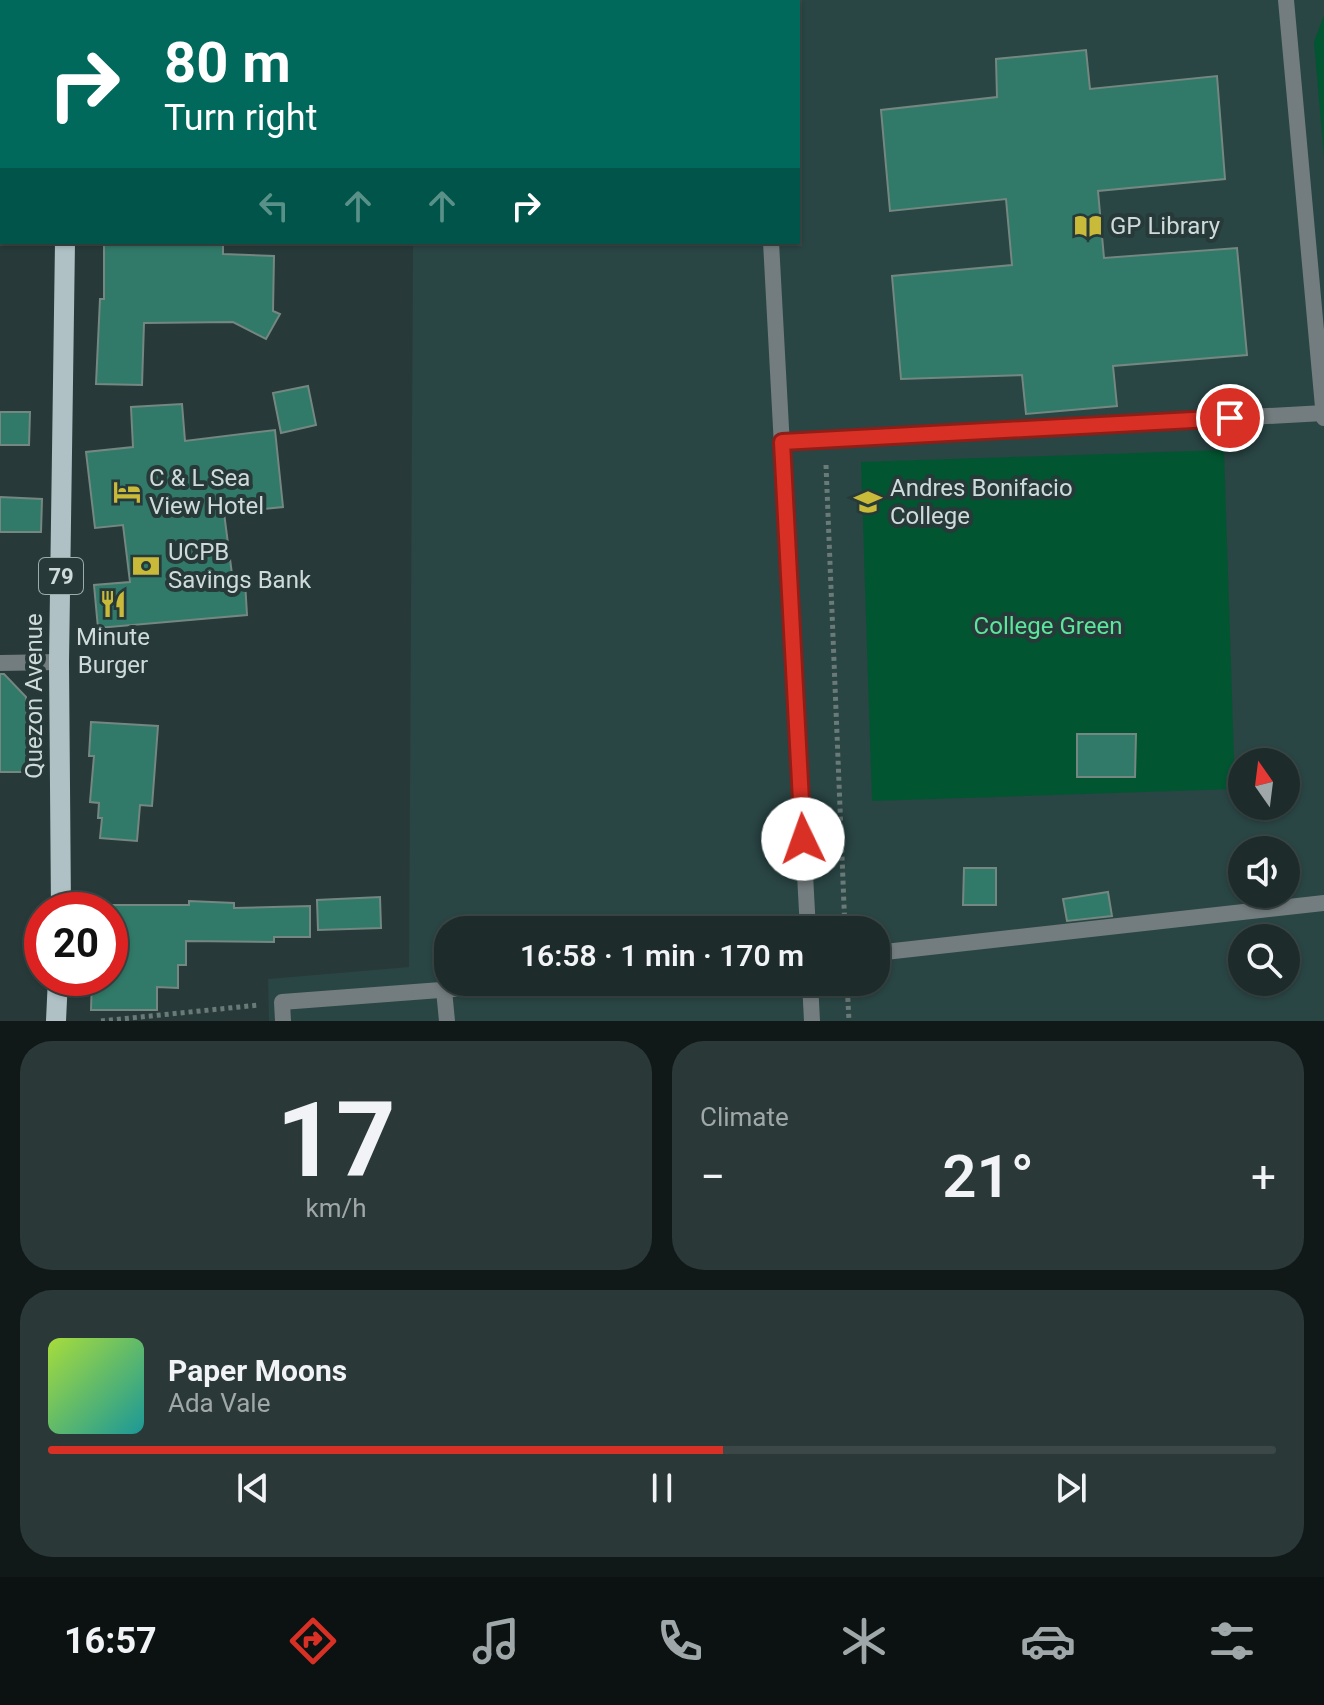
<!DOCTYPE html>
<html lang="en">
<head>
<meta charset="utf-8">
<style>
  :root { --surface:#1d2c2b; --page:#2a3837; --text:#f1f3f6; --muted:#a0a7a9; --line:#3b4847; --accent:#d93025 }
  body { margin:0; font-family:Roboto,sans-serif; background:var(--page); color:var(--text); height:100vh; display:flex; flex-direction:column; font-size:30px; white-space:nowrap }
  * { box-sizing:border-box; margin:0 }
  p { font-size:26px; color:var(--muted) }
  .icon { flex:none; width:44px; height:44px; fill:none; stroke:currentColor; stroke-width:2; stroke-linecap:round; stroke-linejoin:round }
  .map { position:relative; height:1021px; overflow:hidden }
  .drawer { display:flex; flex-direction:column; gap:20px; padding:20px; background:#101818; flex:1 }
  .drawer>* { flex:none }
  .hud { position:absolute; left:0px; top:0px; width:800px; height:244px; box-shadow:0 2px 6px #0004,0 0 0 2px var(--line); background:#00695c; color:#fff; overflow:hidden }
  .needle { width:52px; rotate:346deg }
  .fabs { position:absolute; left:1228px; top:748px; display:grid; gap:16px }
  .fabs a { display:grid; place-items:center; width:72px; height:72px; border-radius:50%; background:var(--surface); box-shadow:0 2px 6px #0004,0 0 0 2px var(--line); font-size:40px }
  .speed { position:absolute; left:24px; top:892px; display:flex; gap:16px; font-size:40px; font-weight:700; text-align:center }
  .speed>* { display:grid; place-content:center; width:104px; height:104px; border-radius:50%; background:var(--surface); box-shadow:0 2px 6px #0004,0 0 0 2px var(--line); line-height:1 }
  .speed .limit { border:12px solid #d22; background:#fff; color:#111 }
  .pin { position:absolute; display:grid; place-items:center; width:68px; height:68px; color:#fff; margin:-34px; border:4px solid #fff; border-radius:50%; box-shadow:0 2px 8px #0007 }
  .me { position:absolute; width:88px; margin:-44px; rotate:357deg; stroke-linejoin:round; filter:drop-shadow(0 0 6px #0008) }
  .turn { display:flex; align-items:center; gap:28px; height:168px; padding:0 32px; font-size:36px }
  .turn .icon { width:104px; height:104px; stroke-width:2.5 }
  .turn b { display:block; font-size:56px; line-height:68px }
  .lanes { display:flex; align-items:center; height:76px; padding:0 32px; background:#0003; justify-content:center; gap:40px; direction:ltr }
  .lanes .off { opacity:.35 }
  .big { font-size:60px; font-weight:600; line-height:1.1 }
  .drawer .card { flex:1; display:flex; flex-direction:column; justify-content:center; gap:12px; min-width:0; padding:0 28px; border-radius:32px; background:var(--page) }
  .drawer .dial { align-items:center; gap:0 }
  .dial b { font-size:104px; line-height:1 }
  .song { display:flex; align-items:center; gap:24px }
  .cover { width:96px; height:96px; border-radius:12px; background:linear-gradient(135deg,hsl(80 70% 55%),hsl(180 70% 35%)) }
  .played { height:8px; border-radius:4px; background:linear-gradient(90deg,var(--accent) 55%,var(--line) 55%) }
  .keys { display:flex; justify-content:space-around; direction:ltr }
  .heat { display:flex; justify-content:space-between; align-items:center; font-size:44px; direction:ltr }
  .drawer .tiles { flex:1; display:grid; gap:20px; grid-template-columns:1fr 1fr }
  .card:last-child { grid-column:span 2 }
  .trip { position:absolute; left:434px; top:916px; width:456px; height:80px; border-radius:32px; background:var(--surface); box-shadow:0 2px 6px #0004,0 0 0 2px var(--line); font-weight:600; line-height:80px; text-align:center }
  .tabs { display:flex; height:128px; justify-content:space-around; align-items:center; background:#0c1211; color:var(--muted) }
  .tabs .icon { width:56px; height:56px }
  .tabs .active { color:var(--accent) }
  .tabs b { font-size:36px; color:var(--text) }
  .map>svg:first-child { display:block }
  .built { fill:#294544; fill-rule:evenodd }
  .green { fill:#025531 }
  .building { fill:#317968; stroke:#748781; stroke-width:2 }
  .lines { fill:none; stroke-linecap:round; stroke-linejoin:round }
  .path { stroke:#6a7a79; stroke-width:5; stroke-dasharray:4 4; stroke-linecap:butt }
  .lane { stroke:#737c7e; stroke-width:16 }
  .street { stroke:#737c7e; stroke-width:16 }
  .primary { stroke:#afc1c5; stroke-width:20 }
  .route-casing { stroke:#8d1f18; stroke-width:20 }
  .route { stroke:#d93025; stroke-width:14 }
  .labels { text-anchor:middle; dominant-baseline:central; stroke-width:8; stroke-linejoin:round; paint-order:stroke }
  .shield { fill:#273a39; stroke:#9dabaa; stroke-width:2 }
  .shield-label { font-size:22px; font-weight:bold; fill:#cfdbda }
  .poi-label { font-size:24px; fill:#cfdbda; stroke:#273a39; text-anchor:start }
  .park-label { font-size:24px; fill:#5ce59c; stroke:#273a39 }
  .street-label { font-size:24px; fill:#cfdbda; stroke:#273a39 }
</style>
</head>
<body>
<div class="map">
<svg width="1324" height="1021" viewBox="0 0 1324 1021">
  <rect width="100%" height="100%" fill="#273a39"/>
  <path class="built" d="M111,0H1324V1021H269L268,979L409,967L413,242H798V2H111ZM1242,762H1286V806H1242ZM1242,850H1286V894H1242ZM448,930H876V982H448ZM1242,938H1286V982H1242Z"/>
  <g class="green">
    <path d="M1324,15V157L1314,42Z"/>
    <path d="M1224,450L1235,789L872,801L861,462Z"/>
  </g>
  <g class="building">
    <path d="M1086,50L1090,89L1217,76L1225,179L1098,191L1104,258L1237,248L1247,355L1113,366L1117,406L1026,414L1022,375L901,379L892,276L1012,265L1006,199L890,211L881,110L997,97L996,59Z"/>
    <path d="M104,242H223V254L274,256L273,311L280,314L266,339L233,322L144,323L142,385L96,384L100,299H104Z"/>
    <path d="M308,386L316,425L281,433L273,393Z"/>
    <path d="M182,404L185,441L275,430L283,507L224,513L233,582L245,581L247,615L98,628L94,585L130,582L123,525L95,528L86,452L133,447L131,407Z"/>
    <path d="M0,412H30L29,445H0Z"/>
    <path d="M0,497L42,499L41,532H0Z"/>
    <path d="M0,674H4L26,697L29,772H0Z"/>
    <path d="M91,722L158,726L152,806L140,805L137,841L100,838L102,818H98L99,803L90,802L94,756H89Z"/>
    <path d="M1077,734H1136L1135,777H1077Z"/>
    <path d="M964,868H996V905H963Z"/>
    <path d="M1108,892L1112,916L1067,921L1063,899Z"/>
    <path d="M380,897L381,928L318,930L317,900Z"/>
    <path d="M189,901L234,903V908L310,906V937H274V942L186,941V965H178V988L157,987V1010H91L92,978H110V905H189Z"/>
  </g>
  <g class="lines">
    <g class="path">
      <path d="M826,465L845,930"/>
      <path d="M847,982L849,1021"/>
      <path d="M101,1021L259,1005"/>
    </g>
    <g class="lane">
      <path d="M667,0V2"/>
      <path d="M1286,0L1324,418"/>
      <path d="M767,2L768,0"/>
      <path d="M0,211H2"/>
      <path d="M771,242L808,930"/>
      <path d="M782,442L1324,413"/>
      <path d="M876,953L1324,903"/>
      <path d="M810,982L812,1021"/>
      <path d="M444,990L447,1021"/>
      <path d="M283,1021L282,1002L547,982"/>
    </g>
    <path class="street" d="M0,663L59,662"/>
    <g class="primary">
      <path d="M68,2V0"/>
      <path d="M61,910L59,662L65,242"/>
      <path d="M56,1021L58,978"/>
    </g>
  </g>
  <g class="lines">
    <g class="route-casing">
      <path id="route" d="M803,839L782,442L1230,418"/>
    </g>
    <use href="#route" class="route"/>
  </g>
  <defs>
    <g id="library-bare" transform="scale(2.16)"><path d="M-6-4Q-3-5.5-.7-3.5V5Q-3 3-6 4ZM6-4Q3-5.5 .7-3.5V5Q3 3 6 4Z" fill="#caba3a" stroke="#273a39" stroke-width="2.5" paint-order="stroke"/></g>
    <g id="hotel-bare" transform="scale(2.16)"><path d="M-6-4.5h1.5V1H6V5H4.5V3h-9V5H-6ZM-4 0a1.8 1.8 0 1 1 3.6 0ZM.5 0V-2.5h3Q6-2.5 6 0Z" fill="#caba3a" stroke="#273a39" stroke-width="2.5" paint-order="stroke"/></g>
    <g id="university-bare" transform="scale(2.16)"><path d="M0-5L7-2L0 1L-7-2ZM-4 1L0 2.5L4 1V4Q0 6-4 4Z" fill="#caba3a" stroke="#273a39" stroke-width="2.5" paint-order="stroke"/></g>
    <g id="bank-bare" transform="scale(2.16)"><path d="M-6-4H6V4H-6ZM0-2.3a2.3 2.3 0 1 0 0 4.6a2.3 2.3 0 1 0 0-4.6Z" fill="#caba3a" stroke="#273a39" stroke-width="2.5" paint-order="stroke"/></g>
    <g id="restaurant-bare" transform="scale(2.16)"><path d="M-5-6h1v4h1v-4h1v4h1v-4h1v5L-1.5 .5V6h-2V.5L-5-1ZM5-6V6H3V1.5H1.5Q1.5-4 5-6Z" fill="#caba3a" stroke="#273a39" stroke-width="2.5" paint-order="stroke"/></g>
  </defs>
  <g fill-rule="evenodd">
    <use href="#library-bare" x="1088" y="226"/>
    <use href="#hotel-bare" x="127" y="492"/>
    <use href="#university-bare" x="868" y="502"/>
    <use href="#bank-bare" x="146" y="566"/>
    <use href="#restaurant-bare" x="113" y="604"/>
  </g>
  <g class="labels">
    <rect class="shield" x="39" y="558" width="44" height="36" rx="6"/>
    <g class="shield-label">
      <text x="61" y="576">79</text>
    </g>
    <g class="poi-label">
      <text x="1110" y="226">GP Library</text>
      <text x="149" y="478">C &amp; L Sea<tspan x="149" dy="28">View Hotel</tspan></text>
      <text x="890" y="488">Andres Bonifacio<tspan x="890" dy="28">College</tspan></text>
      <text x="168" y="552">UCPB<tspan x="168" dy="28">Savings Bank</tspan></text>
      <text x="113" y="637" text-anchor="middle">Minute<tspan x="113" dy="28">Burger</tspan></text>
    </g>
    <g class="park-label">
      <text x="1048" y="626">College Green</text>
    </g>
    <g class="street-label">
      <text transform="translate(34 696) rotate(-90)">Quezon Avenue</text>
    </g>
  </g>
</svg>
<div class="fabs">
<a><svg class="needle" viewBox="-14 -14 28 28"><path d="M0-13l5 13h-10z" fill="#e53935"/><path d="M0 13l5-13h-10z" fill="#a0a7a9"/></svg></a>
<a><svg class="icon" aria-label="sound" viewBox="0 0 24 24"><path d="M4 9h4l5-4v14l-5-4H4zM17 9q2 3 0 6"/></svg></a>
<a><svg class="icon" aria-label="search" viewBox="0 0 24 24"><circle cx="10" cy="10" r="6"/><path d="M15 15l6 6"/></svg></a>
</div>
<div class="speed"><div class="limit">20</div></div>
<div class="pin" style="left:1230px;top:418px;background:#d93025"><svg class="icon" aria-label="arrive" viewBox="0 0 24 24"><path d="M6 21V4h12l-3 4 3 4H6"/></svg></div>
<svg class="me" style="left:803px;top:839px" viewBox="-20 -20 40 40"><circle r="19" fill="#fff"/><path d="M0-13L10 11 0 6-10 11z" fill="#d93025"/></svg>
<div class="trip">16:58 · 1 min · 170 m</div>
<div class="hud">
<div class="turn"><svg class="icon" aria-label="right" viewBox="0 0 24 24"><path d="M7 20v-9h11M14 6l5 5-5 5"/></svg><div><b>80 m</b>Turn right</div></div>
<div class="lanes"><svg class="icon off" aria-label="left" viewBox="0 0 24 24"><path d="M17 20v-9H6M10 6l-5 5 5 5"/></svg><svg class="icon off" aria-label="ahead" viewBox="0 0 24 24"><path d="M12 20V5M6 11l6-6 6 6"/></svg><svg class="icon off" aria-label="ahead" viewBox="0 0 24 24"><path d="M12 20V5M6 11l6-6 6 6"/></svg><svg class="icon" aria-label="right" viewBox="0 0 24 24"><path d="M7 20v-9h11M14 6l5 5-5 5"/></svg></div>
</div>
</div>
<section class="drawer">
<div class="tiles">
<div class="card dial"><b>17</b><p>km/h</p></div>
<div class="card"><p>Climate</p>
<div class="heat"><a>−</a><b class="big">21°</b><a>+</a></div>
</div>
<div class="card">
<div class="song"><i class="cover"></i><div><b>Paper Moons</b><p>Ada Vale</p></div></div>
<div class="played"></div>
<div class="keys"><svg class="icon" aria-label="previous" viewBox="0 0 24 24"><path d="M18 5L8 12l10 7zM5 5v14"/></svg><svg class="icon" aria-label="pause" viewBox="0 0 24 24"><path d="M8 5v14M16 5v14"/></svg><svg class="icon" aria-label="next" viewBox="0 0 24 24"><path d="M6 5l10 7-10 7zM19 5v14"/></svg></div>
</div>
</div>
</section>
<nav class="tabs">
<b>16:57</b>
<svg class="icon active" aria-label="directions" viewBox="0 0 24 24"><path d="M12 3l9 9-9 9-9-9zM9 14v-3h6M13 9l2 2-2 2"/></svg>
<svg class="icon" aria-label="music" viewBox="0 0 24 24"><path d="M9 18V5l10-2v13"/><circle cx="6" cy="18" r="3"/><circle cx="16" cy="16" r="3"/></svg>
<svg class="icon" aria-label="phone" viewBox="0 0 24 24"><path d="M5 4h4l2 5-3 2q2 4 5 5l2-3 5 2v4C11 20 4 13 5 4z"/></svg>
<svg class="icon" aria-label="climate" viewBox="0 0 24 24"><path d="M12 3v18M4 7l16 10M4 17L20 7"/></svg>
<svg class="icon" aria-label="car" viewBox="0 0 24 24"><path d="M5 17H2v-5l4-1 3-4h7l3 4 3 1v5h-3M9 17h6M6 11h13"/><circle cx="7" cy="17" r="2"/><circle cx="17" cy="17" r="2"/></svg>
<svg class="icon" aria-label="filters" viewBox="0 0 24 24"><path d="M4 7h16M4 17h16"/><circle cx="9" cy="7" r="2"/><circle cx="15" cy="17" r="2"/></svg>
</nav>
</body>
</html>
